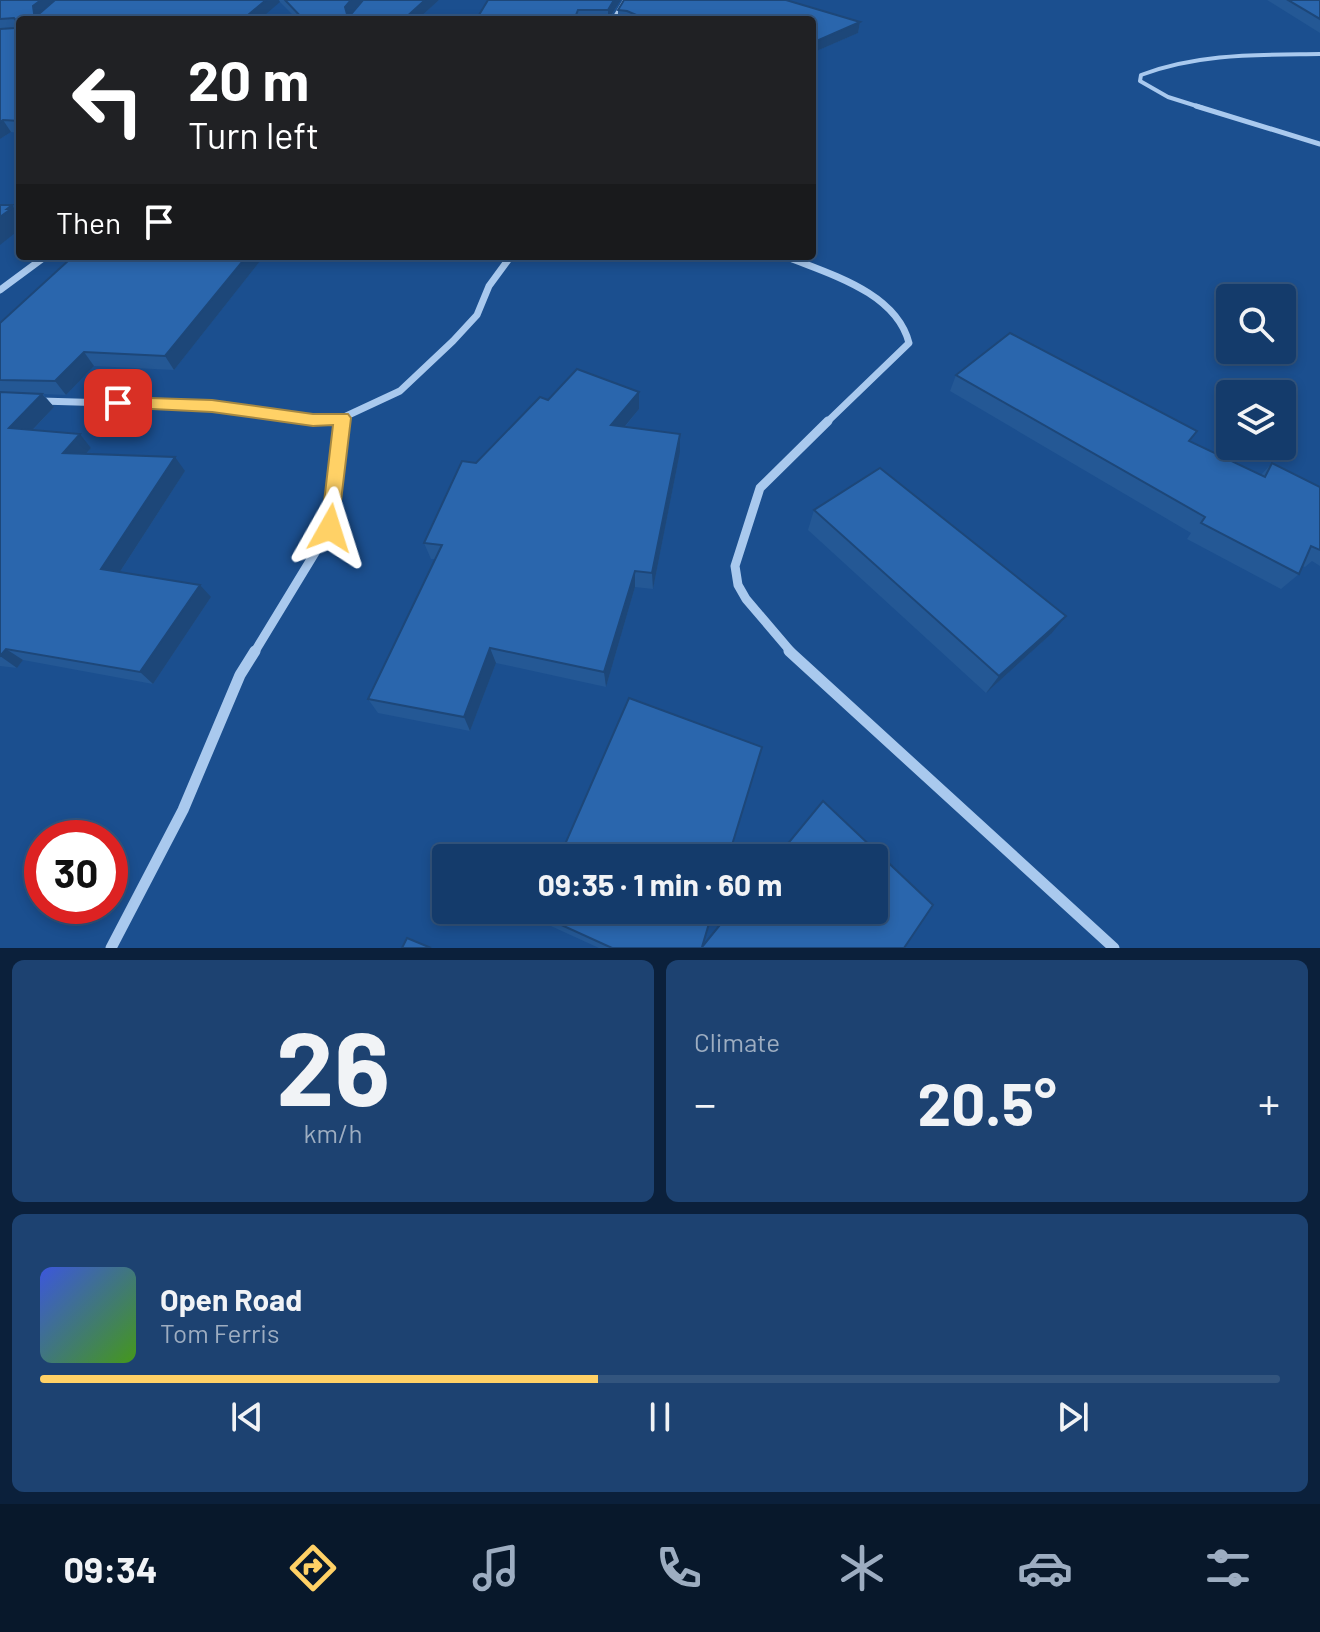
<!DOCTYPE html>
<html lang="en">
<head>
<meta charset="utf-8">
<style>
  :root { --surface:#143b6b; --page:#1d4271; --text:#f1f3f6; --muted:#9dadc1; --line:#33557e; --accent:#ffd166 }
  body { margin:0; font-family:Barlow,sans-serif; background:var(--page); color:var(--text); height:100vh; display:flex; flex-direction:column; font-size:30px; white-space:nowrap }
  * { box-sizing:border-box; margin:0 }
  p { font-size:26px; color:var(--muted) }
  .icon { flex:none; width:44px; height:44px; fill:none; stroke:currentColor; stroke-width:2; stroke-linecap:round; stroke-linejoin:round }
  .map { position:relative; height:948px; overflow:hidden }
  .panel { display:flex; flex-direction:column; gap:12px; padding:12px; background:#0b203b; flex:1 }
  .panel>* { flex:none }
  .guide { position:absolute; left:16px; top:16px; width:800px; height:244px; border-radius:8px; box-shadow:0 4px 12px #0003,0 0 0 2px var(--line); background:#202124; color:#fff; overflow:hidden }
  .controls { position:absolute; left:1216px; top:284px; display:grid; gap:16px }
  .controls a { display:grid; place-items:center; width:80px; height:80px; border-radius:8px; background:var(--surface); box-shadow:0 4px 12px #0003,0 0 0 2px var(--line); font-size:40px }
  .speed { position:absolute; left:24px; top:820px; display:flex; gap:16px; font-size:40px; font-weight:700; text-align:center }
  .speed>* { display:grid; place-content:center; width:104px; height:104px; border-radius:50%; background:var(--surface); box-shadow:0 4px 12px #0003,0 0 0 2px var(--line); line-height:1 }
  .speed .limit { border:12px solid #d22; background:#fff; color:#111 }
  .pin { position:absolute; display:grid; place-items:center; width:68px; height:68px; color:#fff; margin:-34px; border-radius:16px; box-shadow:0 4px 12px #0006 }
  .me { position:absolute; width:88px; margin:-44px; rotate:6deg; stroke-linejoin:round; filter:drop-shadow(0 0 6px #0008) }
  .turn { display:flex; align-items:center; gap:28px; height:168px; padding:0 40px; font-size:36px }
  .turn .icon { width:104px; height:104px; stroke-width:2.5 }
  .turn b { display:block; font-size:56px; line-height:68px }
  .then { display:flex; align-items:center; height:76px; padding:0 40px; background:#0003; gap:16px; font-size:30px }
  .big { font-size:60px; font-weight:700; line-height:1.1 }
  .panel .widget { flex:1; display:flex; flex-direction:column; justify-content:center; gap:12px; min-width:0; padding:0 28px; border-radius:12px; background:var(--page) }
  .panel .dial { align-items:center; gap:0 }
  .dial b { font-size:104px; line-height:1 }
  .song { display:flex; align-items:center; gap:24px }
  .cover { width:96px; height:96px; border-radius:12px; background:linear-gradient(135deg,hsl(230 70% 55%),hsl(100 70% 35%)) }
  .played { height:8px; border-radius:4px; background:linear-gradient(90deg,var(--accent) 45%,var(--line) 45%) }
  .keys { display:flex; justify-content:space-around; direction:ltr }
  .heat { display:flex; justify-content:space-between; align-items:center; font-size:44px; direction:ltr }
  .panel .tiles { flex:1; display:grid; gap:12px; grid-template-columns:1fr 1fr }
  .widget:last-child { grid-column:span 2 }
  .trip { position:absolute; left:432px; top:844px; width:456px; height:80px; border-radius:8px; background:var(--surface); box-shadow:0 4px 12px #0003,0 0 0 2px var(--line); font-weight:700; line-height:80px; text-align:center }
  .tabs { display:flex; height:128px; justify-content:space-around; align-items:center; background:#08182b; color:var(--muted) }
  .tabs .icon { width:56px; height:56px }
  .tabs .current { color:var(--accent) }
  .tabs b { font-size:36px; color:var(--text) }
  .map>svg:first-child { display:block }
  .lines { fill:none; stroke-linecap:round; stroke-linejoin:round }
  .minor-far4 { stroke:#a9c9ee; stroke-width:4 }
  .minor-far3 { stroke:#a9c9ee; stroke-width:5 }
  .minor-far2 { stroke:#a9c9ee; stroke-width:7 }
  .minor-far1 { stroke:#a9c9ee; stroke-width:9 }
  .minor { stroke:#a9c9ee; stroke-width:11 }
  .wall { fill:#245895 }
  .shaded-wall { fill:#1d4779 }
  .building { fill:#2a66ad; stroke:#1d4779; stroke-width:2 }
  .route { fill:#ffd166; stroke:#a68842; stroke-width:2 }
</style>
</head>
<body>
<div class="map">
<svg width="1320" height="948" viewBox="0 0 1320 948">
  <rect width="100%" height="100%" fill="#1b4f8f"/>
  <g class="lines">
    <g class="minor-far4">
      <path d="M613,20L625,0"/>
      <path d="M1203,108L1168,97L1140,81L1141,75C1199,53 1259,55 1320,54"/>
    </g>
    <path class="minor-far3" d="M1196,106L1320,144"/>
    <g class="minor-far2">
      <path d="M785,256C829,274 896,292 909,343L826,423"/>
      <path d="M0,290L46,256"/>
      <path d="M41,401L212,406L313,420L342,418L400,391L453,341L477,315L489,286L511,256"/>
      <path d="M341,423L342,418"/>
    </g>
    <g class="minor-far1">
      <path d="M254,653L330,528L342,421"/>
      <path d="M792,653L746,599L738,585L735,566L760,488L828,421"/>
    </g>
    <g class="minor">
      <path d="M789,651L1114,948"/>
      <path d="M111,948L183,810L240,675L255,651"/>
    </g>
  </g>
  <g class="wall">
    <path d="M0,0H362L351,13L363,0H439L417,20H298L280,2L20,20V133L11,132L0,139Z"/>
    <path d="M621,0L609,20H476Z"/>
    <path d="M624,0H786L860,22L858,33L812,53V20H618V10Z"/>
    <path d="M1267,0H1320V33Z"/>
    <path d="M68,256H264L174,370L94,366L66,395L43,394L54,407L33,430L80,434L91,448L86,454L185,471L120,572L211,597L153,684L23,660L17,668L0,666V323L66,264L63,260Z"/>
    <path d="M956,375L1189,441L1261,475L1272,463L1320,487V566L1312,561L1305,567L1302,566L1299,574L1281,589L1187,539L1191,533L950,391Z"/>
    <path d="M548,400L639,409L625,427L680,434V452L653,589L635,587L606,687L496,663L470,731L378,713L368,699L435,559H431L424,543L476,463Z"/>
    <path d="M814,510L1051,634L986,693L808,530Z"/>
    <path d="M535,913L702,946L904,948H599L540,921Z"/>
  </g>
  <g class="shaded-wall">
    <path d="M41,0H58L39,17L34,13L33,6Z"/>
    <path d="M266,0H279L280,2L259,20H242Z"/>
    <path d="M351,0H362L348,18L345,7Z"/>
    <path d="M425,0H439L417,20H403Z"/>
    <path d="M614,0H621L608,20V10Z"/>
    <path d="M860,22L858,33L812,53V43Z"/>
    <path d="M3,120L11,132L0,139V122Z"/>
    <path d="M12,205L20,217V229L0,245V217Z"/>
    <path d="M247,256H264L174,370L165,356Z"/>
    <path d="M84,352L94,366L66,395L55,381Z"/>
    <path d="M639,392V409L612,442L611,425Z"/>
    <path d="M42,394L54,407L22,441L9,428Z"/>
    <path d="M80,434L91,448L75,466L63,453Z"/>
    <path d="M680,434V452L653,589L652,573Z"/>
    <path d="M175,457L185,471L114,581L101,569Z"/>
    <path d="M635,571V587L606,687L604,672Z"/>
    <path d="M200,585L211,597L153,684L140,672Z"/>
    <path d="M1066,616L1051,634L986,693L999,676Z"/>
    <path d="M490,648L496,663L470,731L464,717Z"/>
    <path d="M6,649L23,660L17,668L0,656Z"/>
  </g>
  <g class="building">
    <path d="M0,0H41L33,6L34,13H40L55,0H266L242,20H20V121L3,120L0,122V29L15,28L19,24L14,18L0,19Z"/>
    <path d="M285,0H351L345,7L347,14L352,13L363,0H425L403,20H304Z"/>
    <path d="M488,0H614L608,10H578L574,20H476Z"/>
    <path d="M624,0H786L860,22L812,43V20H648L627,11L618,10Z"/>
    <path d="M1288,0H1320V19Z"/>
    <path d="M0,205H12L7,209H11L0,217Z"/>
    <path d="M68,256H247L165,356L84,352L55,381L0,380V323L69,260H63Z"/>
    <path d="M1010,333L1197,431L1189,441L1265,477L1272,463L1320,487V550L1311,546L1299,574L1201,523L1205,517L956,375Z"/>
    <path d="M577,369L639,392L611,425L680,434L652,573L635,571L604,672L490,648L464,717L368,699L442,545L424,543L462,461L476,463L540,397L548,400Z"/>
    <path d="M0,392L42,394L9,428L80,434L63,453L175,457L101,569L200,585L140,672L6,649L0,656Z"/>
    <path d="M880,468L1066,616L999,676L814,510Z"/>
    <path d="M629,698L762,747L728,858H559Z"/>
    <path d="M823,801L933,905L904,948H612L535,913L537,910H713L702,947L732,910H874V858H776Z"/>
    <path d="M407,938L431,948H402Z"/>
  </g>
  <path class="route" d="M118,397L212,400L313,414H348L351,418L337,534H324L321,528L333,425L313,426L212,412L112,407L109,403Z"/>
</svg>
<div class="controls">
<a><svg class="icon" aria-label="search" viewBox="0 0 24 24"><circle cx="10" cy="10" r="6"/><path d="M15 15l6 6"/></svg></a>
<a><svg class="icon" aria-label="layers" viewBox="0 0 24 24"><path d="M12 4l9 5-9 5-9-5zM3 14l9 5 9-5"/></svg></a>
</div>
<div class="speed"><div class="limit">30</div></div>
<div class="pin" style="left:118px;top:403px;background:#d93025"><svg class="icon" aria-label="arrive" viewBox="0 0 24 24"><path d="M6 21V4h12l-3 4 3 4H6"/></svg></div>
<svg class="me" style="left:330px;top:528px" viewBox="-20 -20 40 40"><path d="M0-17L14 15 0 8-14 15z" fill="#ffd166" stroke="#fff" stroke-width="4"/></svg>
<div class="trip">09:35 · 1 min · 60 m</div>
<div class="guide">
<div class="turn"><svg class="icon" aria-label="left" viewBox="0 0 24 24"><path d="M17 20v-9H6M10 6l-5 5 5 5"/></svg><div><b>20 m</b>Turn left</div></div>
<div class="then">Then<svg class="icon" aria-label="arrive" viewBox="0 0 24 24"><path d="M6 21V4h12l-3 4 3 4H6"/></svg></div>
</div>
</div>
<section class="panel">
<div class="tiles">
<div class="widget dial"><b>26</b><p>km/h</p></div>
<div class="widget"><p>Climate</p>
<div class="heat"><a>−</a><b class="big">20.5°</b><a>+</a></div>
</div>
<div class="widget">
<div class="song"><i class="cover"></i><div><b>Open Road</b><p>Tom Ferris</p></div></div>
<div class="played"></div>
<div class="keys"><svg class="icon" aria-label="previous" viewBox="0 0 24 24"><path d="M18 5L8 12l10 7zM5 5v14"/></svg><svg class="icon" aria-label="pause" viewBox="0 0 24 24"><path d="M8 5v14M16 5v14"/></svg><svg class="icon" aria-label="next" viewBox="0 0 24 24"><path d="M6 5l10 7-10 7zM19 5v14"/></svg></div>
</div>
</div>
</section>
<nav class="tabs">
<b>09:34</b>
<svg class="icon current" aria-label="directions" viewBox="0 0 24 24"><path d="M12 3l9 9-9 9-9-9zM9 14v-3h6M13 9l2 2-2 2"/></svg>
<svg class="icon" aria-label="music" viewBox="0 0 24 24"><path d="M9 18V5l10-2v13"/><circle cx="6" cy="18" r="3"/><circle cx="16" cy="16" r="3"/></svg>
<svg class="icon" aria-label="phone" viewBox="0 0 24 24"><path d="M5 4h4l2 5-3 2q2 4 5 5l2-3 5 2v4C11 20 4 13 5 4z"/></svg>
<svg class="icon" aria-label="climate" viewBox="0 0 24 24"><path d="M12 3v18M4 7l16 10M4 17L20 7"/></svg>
<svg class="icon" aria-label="car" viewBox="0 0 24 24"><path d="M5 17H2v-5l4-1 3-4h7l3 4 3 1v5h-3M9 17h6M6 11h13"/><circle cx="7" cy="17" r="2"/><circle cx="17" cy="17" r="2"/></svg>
<svg class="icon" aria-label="filters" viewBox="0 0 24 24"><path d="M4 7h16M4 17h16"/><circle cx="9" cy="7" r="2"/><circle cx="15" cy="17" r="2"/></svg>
</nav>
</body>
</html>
